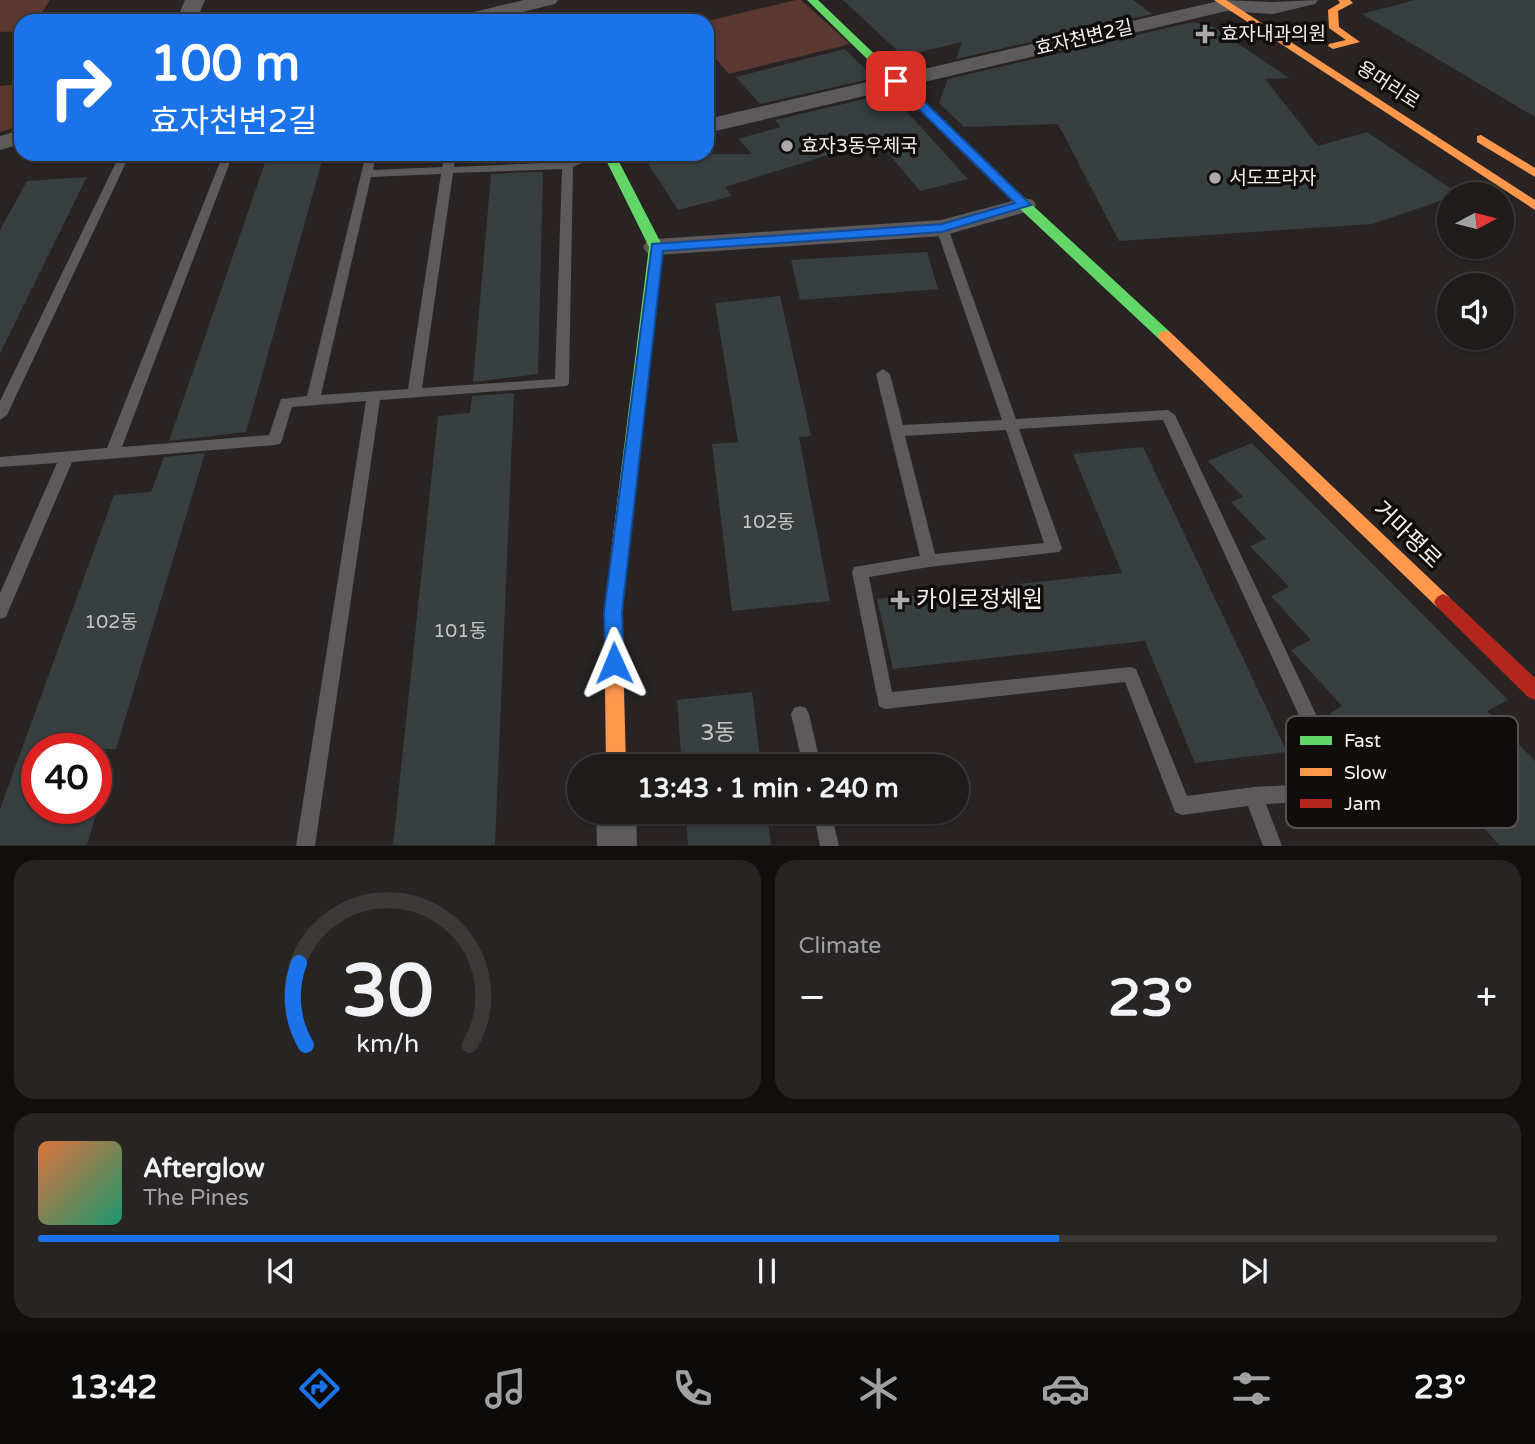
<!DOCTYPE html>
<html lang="en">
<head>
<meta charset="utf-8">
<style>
  :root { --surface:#1f1b1a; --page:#272423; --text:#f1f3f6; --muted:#a1a1a2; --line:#3c3939; --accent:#1a73e8 }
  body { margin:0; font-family:"Varela Round","Noto Sans KR",sans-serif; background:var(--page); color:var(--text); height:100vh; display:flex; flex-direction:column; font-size:26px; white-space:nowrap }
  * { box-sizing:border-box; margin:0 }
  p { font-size:23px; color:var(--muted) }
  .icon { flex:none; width:38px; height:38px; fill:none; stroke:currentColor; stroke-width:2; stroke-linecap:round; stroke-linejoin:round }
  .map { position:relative; height:846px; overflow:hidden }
  .drawer { display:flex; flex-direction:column; gap:14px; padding:14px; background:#110f0e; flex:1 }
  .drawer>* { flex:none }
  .guide { position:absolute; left:14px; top:14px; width:700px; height:147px; border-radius:21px; box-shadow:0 2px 5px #0004,0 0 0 2px var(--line); background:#1a73e8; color:#fff; overflow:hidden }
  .needle { width:46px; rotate:83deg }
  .buttons { position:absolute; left:1437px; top:182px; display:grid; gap:14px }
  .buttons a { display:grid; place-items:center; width:77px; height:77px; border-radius:50%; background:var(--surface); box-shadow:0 2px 5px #0004,0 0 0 2px var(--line); font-size:35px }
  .speed { position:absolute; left:21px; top:733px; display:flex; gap:14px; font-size:35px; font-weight:700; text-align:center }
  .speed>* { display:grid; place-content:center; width:91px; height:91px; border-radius:50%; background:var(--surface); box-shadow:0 2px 5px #0004,0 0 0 2px var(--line); line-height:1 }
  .speed .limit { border:10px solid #d22; background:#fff; color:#111 }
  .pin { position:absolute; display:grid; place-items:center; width:60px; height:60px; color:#fff; margin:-30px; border-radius:14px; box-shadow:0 4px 10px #0006 }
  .me { position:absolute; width:77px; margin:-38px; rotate:359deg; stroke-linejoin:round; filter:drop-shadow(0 0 5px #0008) }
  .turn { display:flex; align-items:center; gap:24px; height:147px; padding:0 21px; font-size:32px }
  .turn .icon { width:91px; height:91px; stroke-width:2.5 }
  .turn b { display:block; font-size:49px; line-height:60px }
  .big { font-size:52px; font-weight:700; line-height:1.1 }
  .drawer .widget { flex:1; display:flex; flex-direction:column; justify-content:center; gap:10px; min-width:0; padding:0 24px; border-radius:21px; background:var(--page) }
  .drawer .dial { align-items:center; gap:0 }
  .dial svg { height:182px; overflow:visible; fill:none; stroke:var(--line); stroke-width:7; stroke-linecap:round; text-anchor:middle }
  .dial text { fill:var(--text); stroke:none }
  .song { display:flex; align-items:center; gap:21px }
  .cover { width:84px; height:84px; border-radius:10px; background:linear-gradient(135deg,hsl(20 70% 55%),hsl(160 70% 35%)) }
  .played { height:7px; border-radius:4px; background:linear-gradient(90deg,var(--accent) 70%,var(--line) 70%) }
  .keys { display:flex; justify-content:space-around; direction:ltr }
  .heat { display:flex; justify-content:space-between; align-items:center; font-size:38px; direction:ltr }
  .drawer .tiles { flex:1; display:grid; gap:14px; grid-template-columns:1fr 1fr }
  .widget:last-child { grid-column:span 2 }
  .trip { position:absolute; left:567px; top:754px; width:402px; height:70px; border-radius:35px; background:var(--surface); box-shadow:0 2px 5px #0004,0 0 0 2px var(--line); font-weight:700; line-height:70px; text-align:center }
  .menu { display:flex; height:112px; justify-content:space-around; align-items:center; background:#0c0b0a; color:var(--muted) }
  .menu .icon { width:49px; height:49px }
  .menu .selected { color:var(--accent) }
  .menu b { font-size:32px; color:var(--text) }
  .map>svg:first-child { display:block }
  .green { fill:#5b3930 }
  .building { fill:#373f40 }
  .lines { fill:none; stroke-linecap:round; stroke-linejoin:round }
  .lane { fill:#5c5a5a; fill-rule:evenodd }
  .street { fill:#5c5a5a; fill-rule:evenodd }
  .fast { fill:#63d668; fill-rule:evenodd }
  .slow { fill:#ff974d; fill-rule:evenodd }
  .jam { fill:#b3261e; fill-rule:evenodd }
  .route { fill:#1a73e8; stroke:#114b97; stroke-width:2 }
  .poi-dot { fill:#aea9a8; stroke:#110d0d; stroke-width:2.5 }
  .labels { text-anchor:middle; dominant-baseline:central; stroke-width:7; stroke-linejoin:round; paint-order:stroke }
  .far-poi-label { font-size:19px; fill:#f6f0ef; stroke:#110d0d; text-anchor:start }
  .far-street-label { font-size:19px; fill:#f6f0ef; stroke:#110d0d }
  .number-label { font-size:19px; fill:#c6c4c3 }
  .street-label { font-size:23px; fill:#f6f0ef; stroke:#110d0d }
  .poi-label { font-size:23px; fill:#f6f0ef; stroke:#110d0d; text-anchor:start }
  .near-number-label { font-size:23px; fill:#c6c4c3 }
  .key { fill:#110d0d; stroke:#565151; stroke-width:2 }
  .key-label { font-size:19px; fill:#f6f0ef }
</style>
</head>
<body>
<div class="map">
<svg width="1535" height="846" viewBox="0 0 1535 846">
  <rect width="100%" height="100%" fill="#292423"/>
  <g class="green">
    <path d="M0,0H50L36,21H21V31L0,32Z"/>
    <path d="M796,0H801L850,44L729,74L707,49V21Z"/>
    <path d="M21,84V126L0,132V86Z"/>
  </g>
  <g class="building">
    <path d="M843,0H1133L1152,14L956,59L962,42L903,56Z"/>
    <path d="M1415,0H1535V117L1362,14Z"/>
    <path d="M1193,22L1214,27L1289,78L1265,79L1318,146L1367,132L1459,194H1449V198L1372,224L1119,241L1058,124L964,127L939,103L948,79Z"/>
    <path d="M845,49L874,78L760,104L736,77Z"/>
    <path d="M890,93L968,179L920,191L877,140L725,187L732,196L678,210L642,154H752L738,139L781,127L775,120Z"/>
    <path d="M268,154H324L246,432L169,441Z"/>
    <path d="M492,154H544L543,160L492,163Z"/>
    <path d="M543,172L538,374L473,382L491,174Z"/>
    <path d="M87,177L0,353V230L27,181Z"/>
    <path d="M927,252L938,289L800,300L791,260Z"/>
    <path d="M780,296L811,436L799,437L830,601L732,611L712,444L738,442L715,303Z"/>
    <path d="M514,393L495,845H393L438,416L470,413L472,396Z"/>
    <path d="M1252,443L1508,700L1487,711L1535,761V845H1499L1415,751L1381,769L1330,713L1342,706L1291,650L1311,640L1271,596L1289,587L1250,546L1266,539L1231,502L1243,497L1208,461Z"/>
    <path d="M1143,447L1227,624L1287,752L1195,763L1145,641L893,669L877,599L1122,573L1073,454Z"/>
    <path d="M205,453L116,749H37V808H98L87,845H0V809L114,495L151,492L164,457Z"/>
    <path d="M752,692L761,766H682L677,700Z"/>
    <path d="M686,812H767L771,845H688Z"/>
  </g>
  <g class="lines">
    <g class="lane">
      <path d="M120,154H130L7,415L0,420V401Z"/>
      <path d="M223,154H233L122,447L269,435L281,399L307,396L366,154H376L373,170L442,167L445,154H455L454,167L566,162L587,154H602L573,167L569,383L567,386L380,400L315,846H296L366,401L292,407L282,440L280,444L275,445L72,462L8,612L6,617L0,619V593L57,463L0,467V457L107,448ZM562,169L555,379L422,388L453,173ZM441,174L408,389L321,395L371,177Z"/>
      <path d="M942,224L948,228L1016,419L1168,410L1175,415L1352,791L1349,797L1343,800L1266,804L1282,846H1263L1248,806L1182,815L1175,812L1125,682L885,709L879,706L852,572L854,567L920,556L876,374L883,369L890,374L903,425L1002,420L936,228ZM1163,420L1330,783L1254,787L1187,796L1138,674L1136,669L1130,667L892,692L869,577L929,567L1059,552L1062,548L1019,429ZM1006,430L1044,543L935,554L905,436Z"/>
      <path d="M800,706L806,708L809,714L821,766H803L791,714L794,708Z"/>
      <path d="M813,812H831L839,846H820Z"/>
    </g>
    <g class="street">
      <path d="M185,0H205L196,21H176Z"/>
      <path d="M524,0H558L555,4L485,21H450L453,17Z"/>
      <path d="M1223,0L1273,2L1318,0L1315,4L1273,14L1227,11L707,133V119Z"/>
      <path d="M21,130V144L0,150V136Z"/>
      <path d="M1024,198L1033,200L1036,205L1033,210L942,236L656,255L647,253L643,247L647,241L656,239L941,220Z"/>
      <path d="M596,812H636L637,846H597Z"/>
    </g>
    <g class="fast">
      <path d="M807,0H818L1029,202L1170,332L1172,336L1170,340H1160L1019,208Z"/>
      <path d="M603,154H615L663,247L633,520L630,525L624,527L618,525L615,520L649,247Z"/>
    </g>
    <g class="slow">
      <path d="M1214,0H1226L1535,200V210Z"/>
      <path d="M1338,0H1350L1353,3L1338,11L1339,27L1360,42L1333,49L1328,46L1329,44L1346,40L1329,28L1328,10L1340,3Z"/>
      <path d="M1481,135L1535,168V177L1477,142V136Z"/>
      <path d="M1165,331L1170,332L1449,597L1452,602L1449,607L1443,610L1437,607L1160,340L1158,336L1160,332Z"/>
      <path d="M624,513L630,515L633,520L622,612L626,766H606L604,612L615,520L618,515Z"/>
    </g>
    <path class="jam" d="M1443,594L1449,597L1535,678V700L1528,697L1437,607L1434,602L1437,597Z"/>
  </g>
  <path class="route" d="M892,78H900L1031,205L942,232L663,251L622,612L624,663L621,669L614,672L607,669L605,663L604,612L652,244L942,224L1015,203L892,83Z"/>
  <g class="poi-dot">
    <path d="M1201.5 23.5h7v7h7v7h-7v7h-7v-7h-7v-7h7z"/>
    <circle cx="787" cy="146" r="7"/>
    <circle cx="1215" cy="178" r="7"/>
    <path d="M896.5 589.5h7v7h7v7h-7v7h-7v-7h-7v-7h7z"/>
  </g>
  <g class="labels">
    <g class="far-poi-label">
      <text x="1221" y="34">효자내과의원</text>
      <text x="801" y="146">효자3동우체국</text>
      <text x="1229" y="178">서도프라자</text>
    </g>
    <g class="far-street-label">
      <text transform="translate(1084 38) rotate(-13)">효자천변2길</text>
      <text transform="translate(1388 85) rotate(33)">용머리로</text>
    </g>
    <g class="number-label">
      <text x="768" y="522">102동</text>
      <text x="111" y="622">102동</text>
      <text x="460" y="631">101동</text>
    </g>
    <g class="street-label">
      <text transform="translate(1407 535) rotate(44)">거마평로</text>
    </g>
    <g class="poi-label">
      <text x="916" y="600">카이로정체원</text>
    </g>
    <g class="near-number-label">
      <text x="718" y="733">3동</text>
    </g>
  </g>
  <rect x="1286" y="716" width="232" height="112" rx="10" class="key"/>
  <rect x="1300" y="736" width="32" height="9" fill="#63d668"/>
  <rect x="1300" y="768" width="32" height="8" fill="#ff974d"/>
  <rect x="1300" y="799" width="32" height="9" fill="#b3261e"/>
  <g class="key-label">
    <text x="1344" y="747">Fast</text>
    <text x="1344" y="779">Slow</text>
    <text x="1344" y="810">Jam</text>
  </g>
</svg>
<div class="buttons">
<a><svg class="needle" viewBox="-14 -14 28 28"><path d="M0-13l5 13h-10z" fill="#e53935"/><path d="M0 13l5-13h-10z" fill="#a1a1a2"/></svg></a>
<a><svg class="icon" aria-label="sound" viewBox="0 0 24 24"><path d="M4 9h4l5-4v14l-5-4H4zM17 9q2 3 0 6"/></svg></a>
</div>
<div class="speed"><div class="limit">40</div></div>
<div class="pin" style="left:896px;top:81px;background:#d93025"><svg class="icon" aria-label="arrive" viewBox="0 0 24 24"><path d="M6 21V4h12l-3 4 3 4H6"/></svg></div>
<svg class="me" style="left:614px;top:663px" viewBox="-20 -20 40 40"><path d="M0-17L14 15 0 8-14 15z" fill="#1a73e8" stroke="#fff" stroke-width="4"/></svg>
<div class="trip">13:43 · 1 min · 240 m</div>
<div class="guide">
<div class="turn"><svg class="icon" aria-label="right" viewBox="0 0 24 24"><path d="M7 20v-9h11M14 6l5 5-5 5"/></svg><div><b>100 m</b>효자천변2길</div></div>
</div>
</div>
<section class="drawer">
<div class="tiles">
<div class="widget dial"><svg viewBox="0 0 100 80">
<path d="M14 69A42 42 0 1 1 86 69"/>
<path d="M14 69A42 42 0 0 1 11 33" stroke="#1a73e8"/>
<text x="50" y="56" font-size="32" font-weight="700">30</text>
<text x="50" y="72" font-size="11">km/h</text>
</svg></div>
<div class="widget"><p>Climate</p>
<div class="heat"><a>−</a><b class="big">23°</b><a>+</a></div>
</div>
<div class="widget">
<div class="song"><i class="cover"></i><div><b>Afterglow</b><p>The Pines</p></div></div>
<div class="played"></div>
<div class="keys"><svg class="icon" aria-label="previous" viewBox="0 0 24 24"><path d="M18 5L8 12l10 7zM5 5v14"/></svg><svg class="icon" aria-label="pause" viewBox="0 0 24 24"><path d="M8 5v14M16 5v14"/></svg><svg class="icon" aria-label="next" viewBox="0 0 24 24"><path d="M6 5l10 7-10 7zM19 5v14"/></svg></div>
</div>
</div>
</section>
<nav class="menu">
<b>13:42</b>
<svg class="icon selected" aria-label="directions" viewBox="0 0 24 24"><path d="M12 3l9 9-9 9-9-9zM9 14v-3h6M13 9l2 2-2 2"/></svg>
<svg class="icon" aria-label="music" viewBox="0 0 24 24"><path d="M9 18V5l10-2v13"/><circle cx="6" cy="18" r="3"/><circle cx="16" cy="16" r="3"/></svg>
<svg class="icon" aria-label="phone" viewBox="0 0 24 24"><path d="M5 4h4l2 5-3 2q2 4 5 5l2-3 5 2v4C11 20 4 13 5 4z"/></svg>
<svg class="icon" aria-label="climate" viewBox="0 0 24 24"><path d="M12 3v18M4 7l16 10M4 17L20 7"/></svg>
<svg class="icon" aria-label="car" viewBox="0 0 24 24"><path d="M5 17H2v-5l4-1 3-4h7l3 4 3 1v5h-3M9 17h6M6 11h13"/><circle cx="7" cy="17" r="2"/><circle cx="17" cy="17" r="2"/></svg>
<svg class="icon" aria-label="filters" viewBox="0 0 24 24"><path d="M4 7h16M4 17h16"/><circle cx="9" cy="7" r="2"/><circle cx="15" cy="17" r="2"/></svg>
<b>23°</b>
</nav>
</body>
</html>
